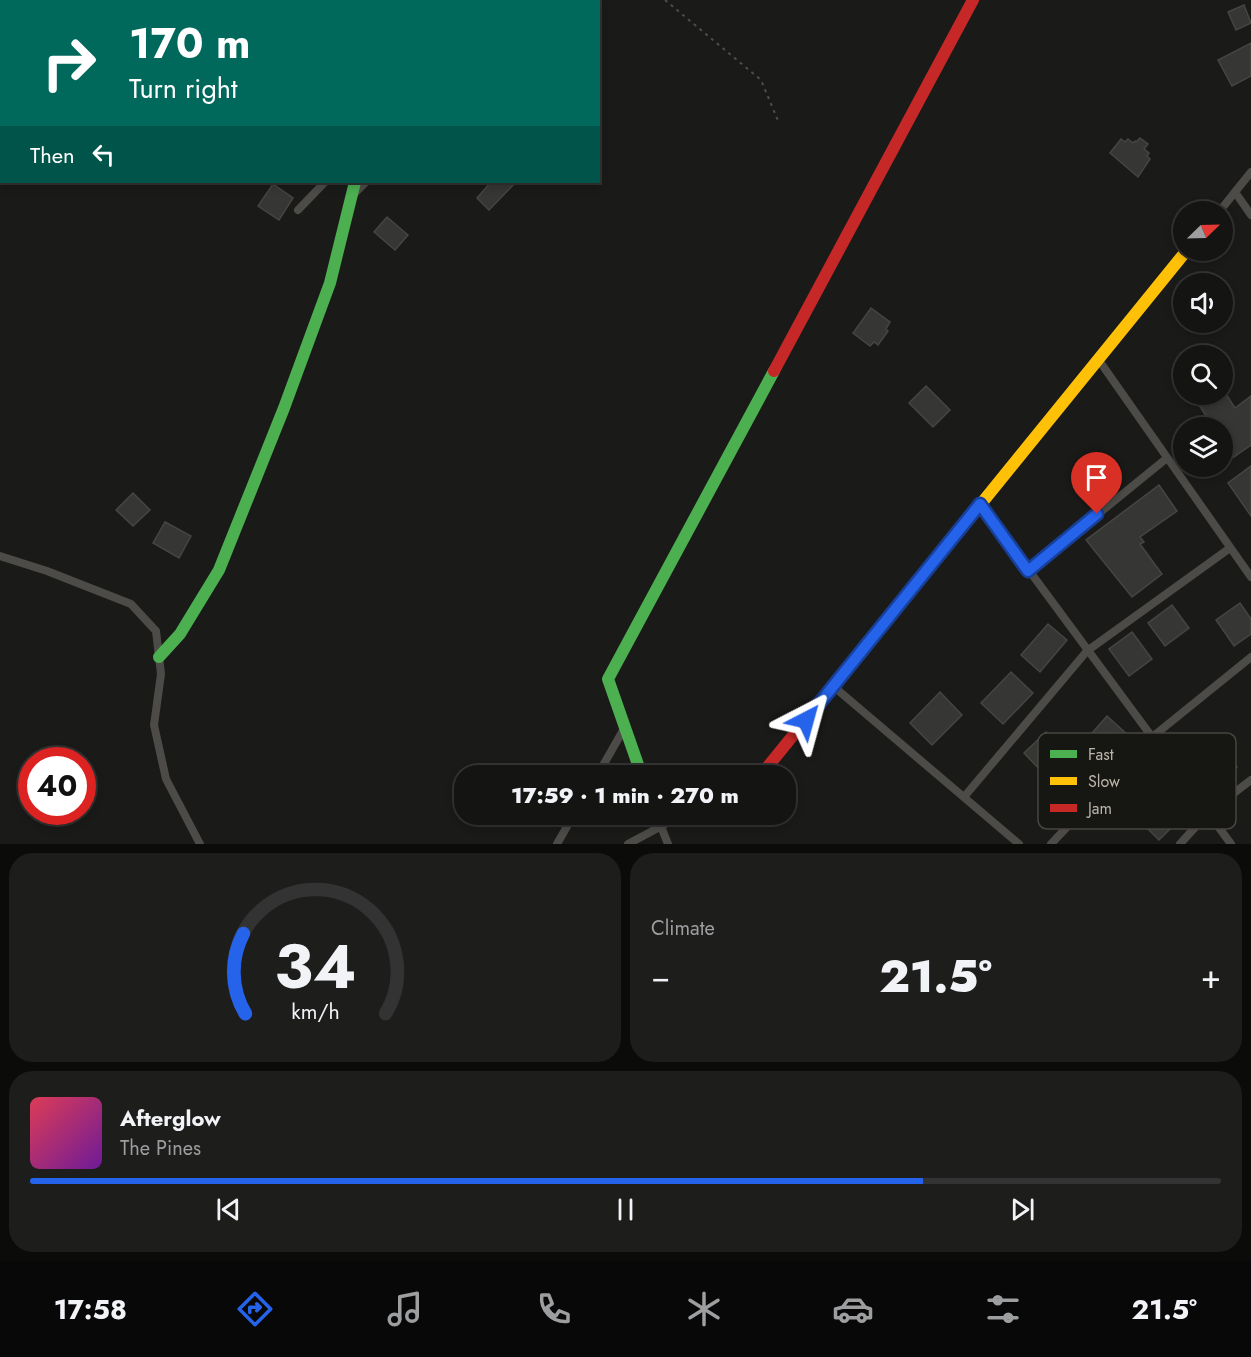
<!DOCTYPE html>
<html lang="en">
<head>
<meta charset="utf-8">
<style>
  :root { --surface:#141413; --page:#1d1d1c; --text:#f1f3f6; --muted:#9d9ea0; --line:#333; --accent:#2563eb }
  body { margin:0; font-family:Jost,sans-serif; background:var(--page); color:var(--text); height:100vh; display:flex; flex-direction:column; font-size:22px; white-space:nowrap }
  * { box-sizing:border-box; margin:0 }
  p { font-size:20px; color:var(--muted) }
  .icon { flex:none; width:33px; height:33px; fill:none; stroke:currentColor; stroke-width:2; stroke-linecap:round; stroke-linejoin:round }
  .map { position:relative; height:844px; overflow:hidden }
  .drawer { display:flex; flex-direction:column; gap:9px; padding:9px; background:#0b0b0a; flex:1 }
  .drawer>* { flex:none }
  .top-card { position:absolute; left:0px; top:0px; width:600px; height:183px; box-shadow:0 3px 9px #0003,0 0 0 2px var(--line); background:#00695c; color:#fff; overflow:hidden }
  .needle { width:39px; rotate:67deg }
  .controls { position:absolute; left:1173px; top:201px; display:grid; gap:12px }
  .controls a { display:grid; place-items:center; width:60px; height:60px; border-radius:50%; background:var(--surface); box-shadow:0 3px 9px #0003,0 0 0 2px var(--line); font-size:30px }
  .speed { position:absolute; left:18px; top:747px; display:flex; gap:12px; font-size:30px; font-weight:700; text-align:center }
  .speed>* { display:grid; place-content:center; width:78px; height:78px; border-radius:50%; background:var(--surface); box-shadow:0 3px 9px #0003,0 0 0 2px var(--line); line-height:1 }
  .speed .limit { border:9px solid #d22; background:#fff; color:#111 }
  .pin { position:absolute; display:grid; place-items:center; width:51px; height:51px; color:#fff; margin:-62px -26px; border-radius:50% 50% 50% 0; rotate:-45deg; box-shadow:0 0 6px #0007 }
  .pin .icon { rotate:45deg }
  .me { position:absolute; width:66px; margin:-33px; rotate:39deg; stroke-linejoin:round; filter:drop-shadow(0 0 4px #0008) }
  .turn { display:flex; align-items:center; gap:21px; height:126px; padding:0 30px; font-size:27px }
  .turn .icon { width:78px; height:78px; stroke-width:2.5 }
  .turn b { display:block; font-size:42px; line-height:51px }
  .then { display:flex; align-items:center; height:57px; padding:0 30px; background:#0003; gap:12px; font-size:22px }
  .big { font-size:45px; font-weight:800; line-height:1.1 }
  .drawer .widget { flex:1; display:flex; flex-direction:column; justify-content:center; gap:9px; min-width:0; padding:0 21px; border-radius:24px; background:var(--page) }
  .drawer .dial { align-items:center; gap:0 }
  .dial svg { height:156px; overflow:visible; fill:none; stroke:var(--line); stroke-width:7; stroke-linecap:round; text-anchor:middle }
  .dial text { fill:var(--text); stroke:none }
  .song { display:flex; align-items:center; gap:18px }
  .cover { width:72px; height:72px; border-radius:9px; background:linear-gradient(135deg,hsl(350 70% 55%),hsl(280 70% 35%)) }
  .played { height:6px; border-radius:3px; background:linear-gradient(90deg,var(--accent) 75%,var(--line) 75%) }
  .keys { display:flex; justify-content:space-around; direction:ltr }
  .heat { display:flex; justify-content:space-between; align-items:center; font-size:33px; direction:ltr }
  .drawer .tiles { flex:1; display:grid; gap:9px; grid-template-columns:1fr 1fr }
  .widget:last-child { grid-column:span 2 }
  .trip { position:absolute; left:454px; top:765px; width:342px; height:60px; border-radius:24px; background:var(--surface); box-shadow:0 3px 9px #0003,0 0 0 2px var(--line); font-weight:800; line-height:60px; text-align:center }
  .tab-bar { display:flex; height:96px; justify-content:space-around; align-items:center; background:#080808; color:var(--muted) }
  .tab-bar .icon { width:42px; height:42px }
  .tab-bar .on { color:var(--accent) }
  .tab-bar b { font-size:27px; color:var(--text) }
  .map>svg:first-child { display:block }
  .building { fill:#363634; stroke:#464542; stroke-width:1.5 }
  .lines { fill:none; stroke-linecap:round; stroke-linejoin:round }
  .path { stroke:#4e4d49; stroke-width:2; stroke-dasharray:3 4.5; stroke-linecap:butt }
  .street { stroke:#4d4b47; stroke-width:8 }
  .fast { stroke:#4caf50; stroke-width:12 }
  .slow { stroke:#ffc107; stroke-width:12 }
  .jam { stroke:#c62828; stroke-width:12 }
  .route-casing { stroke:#184099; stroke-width:15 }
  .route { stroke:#2563eb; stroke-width:10 }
  .key { fill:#161613; stroke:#484640; stroke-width:1.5 }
  .key-label { font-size:16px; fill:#bcb6aa }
</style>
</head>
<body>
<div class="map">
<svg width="1251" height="844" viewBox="0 0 1251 844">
  <rect width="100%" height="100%" fill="#1a1a19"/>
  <g class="building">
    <path d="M1244,5L1251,23L1236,30L1228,12Z"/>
    <path d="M1251,43V76L1232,86L1218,60Z"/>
    <path d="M1140,138L1148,144L1144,149L1149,153L1147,156L1150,159L1138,177L1110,153L1121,139L1125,142L1128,139L1133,143L1135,141L1136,142Z"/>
    <path d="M491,182H516L489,210L477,198Z"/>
    <path d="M273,184L293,198L279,220L258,206Z"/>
    <path d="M387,217L408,235L395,250L374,232Z"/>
    <path d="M871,308L890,322L886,329L888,331L878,345L874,342L870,346L853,333Z"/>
    <path d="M926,386L950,410L933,427L909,403Z"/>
    <path d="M1201,394H1226L1235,408L1251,396V445L1222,465V428H1214L1195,399Z"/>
    <path d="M1251,466V516L1228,483Z"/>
    <path d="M1159,485L1177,511L1140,537L1144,542L1140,544L1162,574L1132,597L1086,540Z"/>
    <path d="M133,493L150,510L133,526L116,510Z"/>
    <path d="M165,522L191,536L179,558L153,543Z"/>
    <path d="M1240,603L1251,619V634L1234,646L1216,620Z"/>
    <path d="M1172,605L1189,628L1165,646L1148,623Z"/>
    <path d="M1048,624L1067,640L1040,672L1021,655Z"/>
    <path d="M1132,632L1152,659L1129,676L1109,649Z"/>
    <path d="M1011,672L1033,693L1003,724L981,703Z"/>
    <path d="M940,692L962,715L932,745L910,723Z"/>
    <path d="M1107,716L1130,737L1108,761L1085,741Z"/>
    <path d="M1046,732L1065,752L1043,773L1024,753Z"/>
    <path d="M1224,750L1237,767L1211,787L1198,770Z"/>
    <path d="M1168,799L1184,815L1159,840L1143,824Z"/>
  </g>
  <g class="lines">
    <g class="path">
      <path d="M665,0L761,80L779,123"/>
      <path d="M41,2L42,0"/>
      <path d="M0,49H2"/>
    </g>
    <g class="street">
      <path d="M341,0L342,2"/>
      <path d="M544,2L545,0"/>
      <path d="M1235,192L1251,215"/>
      <path d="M352,196L366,182"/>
      <path d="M298,210L325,182"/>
      <path d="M1219,212L1251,172"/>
      <path d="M1098,359L1251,577"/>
      <path d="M980,504L1231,844"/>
      <path d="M0,556L47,571L131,604L156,631L161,674L154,725L166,779L200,844"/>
      <path d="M1028,571L1167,458"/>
      <path d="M833,686L1019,844"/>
      <path d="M597,776L625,727"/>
      <path d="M964,797L1087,651L1230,548"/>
      <path d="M656,814L668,844"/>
      <path d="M557,844L574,814"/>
      <path d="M628,844L684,814"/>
      <path d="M1051,844L1151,738L1251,657"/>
      <path d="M1180,844L1208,813L1251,780"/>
    </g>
    <g class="fast">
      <path d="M159,657L180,634L219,570L284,408L330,283L355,182"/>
      <path d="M642,776L608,679L774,371"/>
    </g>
    <path class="slow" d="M912,589L1187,250"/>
    <g class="jam">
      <path d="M774,371L973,0"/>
      <path d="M755,776L765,770L912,589"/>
    </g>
  </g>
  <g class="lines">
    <g class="route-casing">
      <path id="route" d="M806,720L980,504L1028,571L1097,514"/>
    </g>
    <use href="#route" class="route"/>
  </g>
  <rect x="1038" y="733" width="198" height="96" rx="9" class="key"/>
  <rect x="1050" y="750" width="27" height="8" fill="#4caf50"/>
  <rect x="1050" y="777" width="27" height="8" fill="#ffc107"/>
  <rect x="1050" y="804" width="27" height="8" fill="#c62828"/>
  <g class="key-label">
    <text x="1088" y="760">Fast</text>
    <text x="1088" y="787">Slow</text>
    <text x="1088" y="814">Jam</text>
  </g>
</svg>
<div class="controls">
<a><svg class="needle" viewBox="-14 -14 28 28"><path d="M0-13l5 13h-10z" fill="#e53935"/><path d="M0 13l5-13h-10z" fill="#9d9ea0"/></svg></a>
<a><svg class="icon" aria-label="sound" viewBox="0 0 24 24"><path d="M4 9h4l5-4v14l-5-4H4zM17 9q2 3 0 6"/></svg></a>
<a><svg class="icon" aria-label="search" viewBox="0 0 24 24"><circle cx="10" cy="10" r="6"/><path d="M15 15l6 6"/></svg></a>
<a><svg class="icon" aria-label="layers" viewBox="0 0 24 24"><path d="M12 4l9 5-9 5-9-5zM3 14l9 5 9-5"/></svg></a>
</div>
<div class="speed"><div class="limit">40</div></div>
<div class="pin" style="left:1097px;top:514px;background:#d93025"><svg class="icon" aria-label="arrive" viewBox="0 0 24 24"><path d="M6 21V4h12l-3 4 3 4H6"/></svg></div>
<svg class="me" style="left:806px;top:720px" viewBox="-20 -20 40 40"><path d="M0-17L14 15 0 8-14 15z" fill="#2563eb" stroke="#fff" stroke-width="4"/></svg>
<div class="trip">17:59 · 1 min · 270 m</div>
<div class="top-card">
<div class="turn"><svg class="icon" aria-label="right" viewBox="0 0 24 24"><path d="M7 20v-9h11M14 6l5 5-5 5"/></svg><div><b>170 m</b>Turn right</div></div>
<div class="then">Then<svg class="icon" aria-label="left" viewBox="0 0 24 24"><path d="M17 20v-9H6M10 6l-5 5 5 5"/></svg></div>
</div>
</div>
<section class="drawer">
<div class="tiles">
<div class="widget dial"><svg viewBox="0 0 100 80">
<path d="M14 69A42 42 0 1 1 86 69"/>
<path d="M14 69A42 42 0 0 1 13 28" stroke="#2563eb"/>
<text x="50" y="56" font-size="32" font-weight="700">34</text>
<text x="50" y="72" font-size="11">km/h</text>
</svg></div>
<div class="widget"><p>Climate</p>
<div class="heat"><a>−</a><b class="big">21.5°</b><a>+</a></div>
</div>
<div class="widget">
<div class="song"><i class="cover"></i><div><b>Afterglow</b><p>The Pines</p></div></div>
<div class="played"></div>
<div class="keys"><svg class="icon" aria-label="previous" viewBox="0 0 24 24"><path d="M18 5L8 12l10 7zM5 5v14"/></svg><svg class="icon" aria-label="pause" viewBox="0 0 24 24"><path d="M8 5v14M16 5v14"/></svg><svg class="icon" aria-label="next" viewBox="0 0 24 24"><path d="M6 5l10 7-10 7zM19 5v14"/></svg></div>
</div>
</div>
</section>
<nav class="tab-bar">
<b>17:58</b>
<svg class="icon on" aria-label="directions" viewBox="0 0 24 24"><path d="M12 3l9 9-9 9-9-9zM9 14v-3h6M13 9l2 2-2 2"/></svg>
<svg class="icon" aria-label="music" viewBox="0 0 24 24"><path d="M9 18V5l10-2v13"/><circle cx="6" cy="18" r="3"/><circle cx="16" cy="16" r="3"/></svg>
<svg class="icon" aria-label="phone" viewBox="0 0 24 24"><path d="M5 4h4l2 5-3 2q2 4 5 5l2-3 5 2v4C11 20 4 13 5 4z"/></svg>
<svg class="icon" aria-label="climate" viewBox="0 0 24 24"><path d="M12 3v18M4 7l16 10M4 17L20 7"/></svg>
<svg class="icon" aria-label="car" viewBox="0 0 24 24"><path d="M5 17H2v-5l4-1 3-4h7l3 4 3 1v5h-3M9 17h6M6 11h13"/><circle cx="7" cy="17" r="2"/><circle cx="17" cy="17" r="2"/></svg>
<svg class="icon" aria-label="filters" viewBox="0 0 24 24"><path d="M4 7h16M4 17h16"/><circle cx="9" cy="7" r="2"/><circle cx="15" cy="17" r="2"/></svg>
<b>21.5°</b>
</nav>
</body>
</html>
